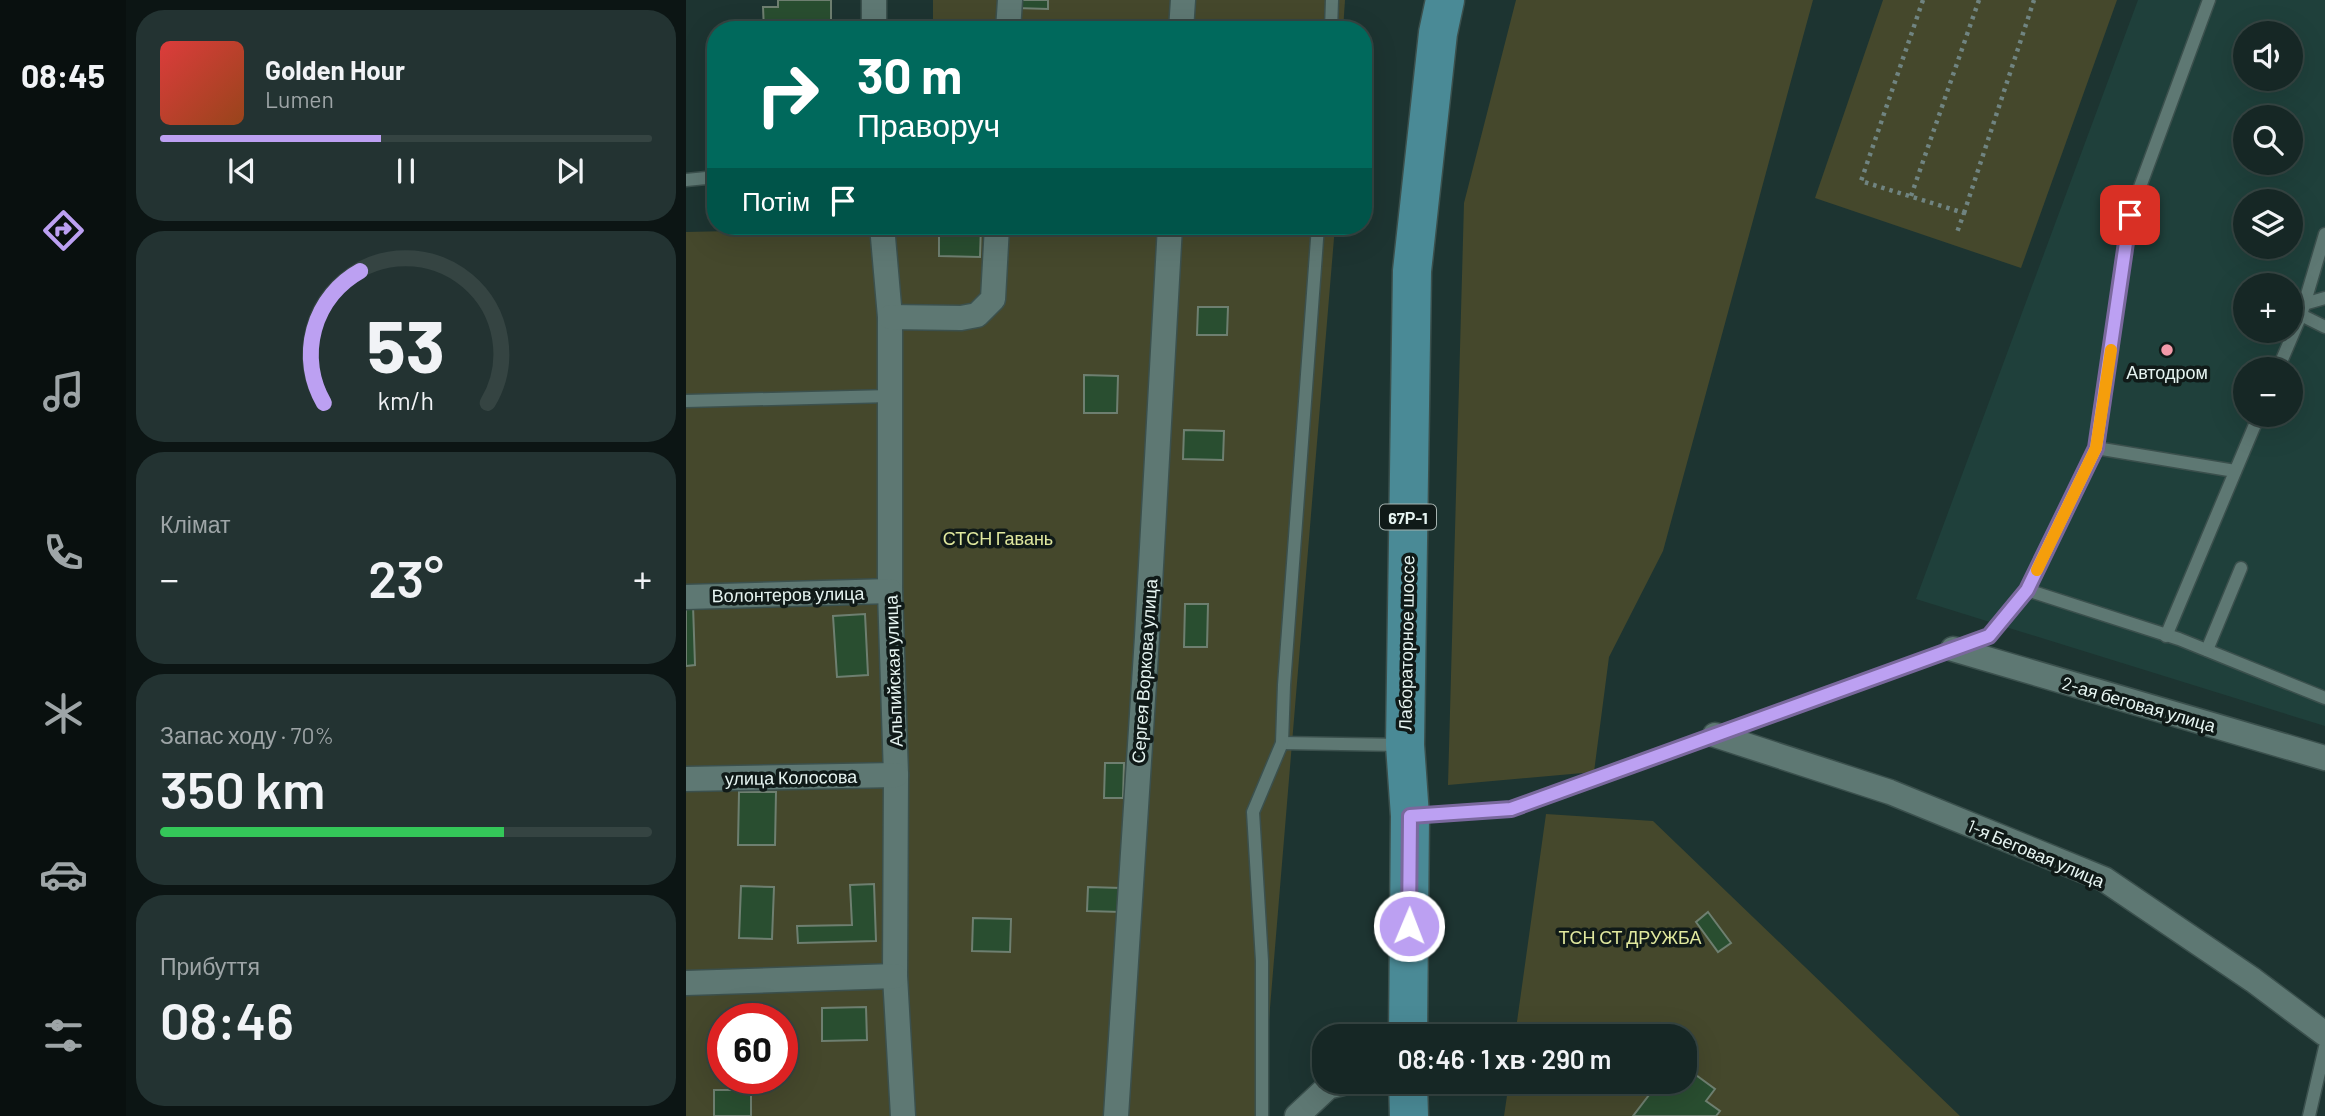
<!DOCTYPE html>
<html lang="uk">
<head>
<meta charset="utf-8">
<style>
  :root { --surface:#162725; --page:#233332; --text:#f1f3f6; --muted:#9ea5a7; --line:#354442; --accent:#bca0f2 }
  body { margin:0; font-family:Barlow,sans-serif; background:var(--page); color:var(--text); height:100vh; display:flex; flex-direction:column; font-size:26px; white-space:nowrap }
  * { box-sizing:border-box; margin:0 }
  p { font-size:23px; color:var(--muted) }
  .icon { flex:none; width:38px; height:38px; fill:none; stroke:currentColor; stroke-width:2; stroke-linecap:round; stroke-linejoin:round }
  .map { position:relative; flex:1; overflow:hidden }
  .details { display:flex; flex-direction:column; gap:10px; padding:10px; background:#0c1514; width:560px }
  .details>* { flex:none }
  .guide { position:absolute; left:21px; top:21px; width:665px; height:214px; border-radius:28px; box-shadow:0 7px 28px #0002,0 0 0 2px var(--line); background:#00695c; color:#fff; overflow:hidden }
  .fabs { position:absolute; left:1547px; top:21px; display:grid; gap:14px }
  .fabs a { display:grid; place-items:center; width:70px; height:70px; border-radius:50%; background:var(--surface); box-shadow:0 7px 28px #0002,0 0 0 2px var(--line); font-size:35px }
  .speed { position:absolute; left:21px; top:1003px; display:flex; gap:14px; font-size:35px; font-weight:700; text-align:center }
  .speed>* { display:grid; place-content:center; width:91px; height:91px; border-radius:50%; background:var(--surface); box-shadow:0 7px 28px #0002,0 0 0 2px var(--line); line-height:1 }
  .speed .limit { border:10px solid #d22; background:#fff; color:#111 }
  .pin { position:absolute; display:grid; place-items:center; width:60px; height:60px; color:#fff; margin:-30px; border-radius:14px; box-shadow:0 4px 10px #0006 }
  .me { position:absolute; width:77px; margin:-38px; rotate:1deg; stroke-linejoin:round; filter:drop-shadow(0 0 5px #0008) }
  .turn { display:flex; align-items:center; gap:24px; height:147px; padding:0 35px; font-size:32px }
  .turn .icon { width:91px; height:91px; stroke-width:2.5 }
  .turn b { display:block; font-size:49px; line-height:60px }
  .then { display:flex; align-items:center; height:66px; padding:0 35px; background:#0003; gap:14px; font-size:26px }
  .big { font-size:52px; font-weight:600; line-height:1.1 }
  .details .widget { flex:1; display:flex; flex-direction:column; justify-content:center; gap:10px; min-width:0; padding:0 24px; border-radius:28px; background:var(--page) }
  .details .dial { align-items:center; gap:0 }
  .dial svg { height:182px; overflow:visible; fill:none; stroke:var(--line); stroke-width:7; stroke-linecap:round; text-anchor:middle }
  .dial text { fill:var(--text); stroke:none }
  .song { display:flex; align-items:center; gap:21px }
  .cover { width:84px; height:84px; border-radius:10px; background:linear-gradient(135deg,hsl(0 70% 55%),hsl(20 70% 35%)) }
  .played { height:7px; border-radius:4px; background:linear-gradient(90deg,var(--accent) 45%,var(--line) 45%) }
  .keys { display:flex; justify-content:space-around; direction:ltr }
  .heat { display:flex; justify-content:space-between; align-items:center; font-size:38px; direction:ltr }
  .charge { height:10px; border-radius:5px; background:linear-gradient(90deg,#34c759 70%,var(--line) 0) }
  .trip { position:absolute; left:626px; top:1024px; width:385px; height:70px; border-radius:28px; background:var(--surface); box-shadow:0 7px 28px #0002,0 0 0 2px var(--line); font-weight:600; line-height:70px; text-align:center }
  main { display:flex; flex:1; min-height:0 }
  .dock { display:flex; flex-direction:column; width:126px; justify-content:space-around; align-items:center; background:#09100f; color:var(--muted) }
  .dock .icon { width:49px; height:49px }
  .dock .selected { color:var(--accent) }
  .dock b { font-size:32px; color:var(--text) }
  .map>svg:first-child { display:block }
  .built { fill:#1f403b; fill-rule:evenodd }
  .green { fill:#45482c; fill-rule:evenodd }
  .building { fill:#294e30; stroke:#6e7f70; stroke-width:2 }
  .lines { fill:none; stroke-linecap:round; stroke-linejoin:round }
  .service-casing { stroke:#3b504d; stroke-width:15 }
  .minor-casing { stroke:#3b504d; stroke-width:27 }
  .primary-casing { stroke:#3b504d; stroke-width:41 }
  .path { stroke:#708481; stroke-width:4.5; stroke-dasharray:3.5 5; stroke-linecap:butt }
  .service { stroke:#5e7873; stroke-width:12 }
  .minor { stroke:#5e7873; stroke-width:24 }
  .primary { stroke:#4a8a96; stroke-width:38 }
  .route-casing { stroke:#7a689d; stroke-width:18 }
  .route { stroke:#bca0f2; stroke-width:12 }
  .slow { stroke:#f59e0b; stroke-width:12 }
  .poi-dot { fill:#f39aa9; stroke:#101a18; stroke-width:2.5 }
  .labels { text-anchor:middle; dominant-baseline:central; stroke-width:7; stroke-linejoin:round; paint-order:stroke }
  .shield { fill:#101a18; stroke:#a6b3b0; stroke-width:2 }
  .shield-label { font-size:16px; font-weight:bold; fill:#e6f4f1 }
  .poi-label { font-size:18px; fill:#e6f4f1; stroke:#101a18 }
  .park-label { font-size:18px; fill:#e0e89e; stroke:#101a18 }
  .street-label { font-size:18px; fill:#e6f4f1; stroke:#101a18 }
</style>
</head>
<body>
<main>
<nav class="dock">
<b>08:45</b>
<svg class="icon selected" aria-label="directions" viewBox="0 0 24 24"><path d="M12 3l9 9-9 9-9-9zM9 14v-3h6M13 9l2 2-2 2"/></svg>
<svg class="icon" aria-label="music" viewBox="0 0 24 24"><path d="M9 18V5l10-2v13"/><circle cx="6" cy="18" r="3"/><circle cx="16" cy="16" r="3"/></svg>
<svg class="icon" aria-label="phone" viewBox="0 0 24 24"><path d="M5 4h4l2 5-3 2q2 4 5 5l2-3 5 2v4C11 20 4 13 5 4z"/></svg>
<svg class="icon" aria-label="climate" viewBox="0 0 24 24"><path d="M12 3v18M4 7l16 10M4 17L20 7"/></svg>
<svg class="icon" aria-label="car" viewBox="0 0 24 24"><path d="M5 17H2v-5l4-1 3-4h7l3 4 3 1v5h-3M9 17h6M6 11h13"/><circle cx="7" cy="17" r="2"/><circle cx="17" cy="17" r="2"/></svg>
<svg class="icon" aria-label="filters" viewBox="0 0 24 24"><path d="M4 7h16M4 17h16"/><circle cx="9" cy="7" r="2"/><circle cx="15" cy="17" r="2"/></svg>
</nav>
<section class="details">
<div class="widget">
<div class="song"><i class="cover"></i><div><b>Golden Hour</b><p>Lumen</p></div></div>
<div class="played"></div>
<div class="keys"><svg class="icon" aria-label="previous" viewBox="0 0 24 24"><path d="M18 5L8 12l10 7zM5 5v14"/></svg><svg class="icon" aria-label="pause" viewBox="0 0 24 24"><path d="M8 5v14M16 5v14"/></svg><svg class="icon" aria-label="next" viewBox="0 0 24 24"><path d="M6 5l10 7-10 7zM19 5v14"/></svg></div>
</div>
<div class="widget dial"><svg viewBox="0 0 100 80">
<path d="M14 69A42 42 0 1 1 86 69"/>
<path d="M14 69A42 42 0 0 1 30 11" stroke="#bca0f2"/>
<text x="50" y="56" font-size="32" font-weight="700">53</text>
<text x="50" y="72" font-size="11">km/h</text>
</svg></div>
<div class="widget"><p>Клімат</p>
<div class="heat"><a>−</a><b class="big">23°</b><a>+</a></div>
</div>
<div class="widget"><p>Запас ходу · 70%</p><b class="big">350 km</b><div class="charge"></div></div>
<div class="widget"><p>Прибуття</p><b class="big">08:46</b></div>
</section>
<div class="map">
<svg width="1639" height="1116" viewBox="0 0 1639 1116">
  <rect width="100%" height="100%" fill="#1d3431"/>
  <path class="built" d="M1452,0H1639V726L1230,599ZM1559,33H1605V79H1559ZM1559,117H1605V163H1559ZM1559,201H1605V247H1559ZM1559,285H1605V331H1559ZM1559,369H1605V415H1559Z"/>
  <g class="green">
    <path d="M247,0H659L657,30H247Z"/>
    <path d="M830,0H1127L977,551L923,657L908,772L762,785L778,203Z"/>
    <path d="M1197,0H1431L1335,268L1129,198Z"/>
    <path d="M250,226H649L575,1116H0V232ZM37,1018H96V1078H37Z"/>
    <path d="M860,814L967,821L1274,1116H818L823,1082H999V1036H829Z"/>
  </g>
  <g class="building">
    <path d="M92,0H145V30H78L77,7H92Z"/>
    <path d="M329,0H362V9L329,8Z"/>
    <path d="M253,226H295L294,257L253,256Z"/>
    <path d="M512,307H542L541,335H511Z"/>
    <path d="M398,375L432,376L431,413H398Z"/>
    <path d="M498,430L538,431L537,460L497,459Z"/>
    <path d="M499,604H522L521,647H498Z"/>
    <path d="M0,605H7L9,665L0,666Z"/>
    <path d="M179,614L182,675L151,677L147,616Z"/>
    <path d="M419,763H438L437,798H418Z"/>
    <path d="M53,792H90L89,845H52Z"/>
    <path d="M188,884L190,941L112,943L111,926L166,925L164,885Z"/>
    <path d="M55,886L88,887L86,939L53,938Z"/>
    <path d="M402,887L435,888V912L401,911Z"/>
    <path d="M1022,912L1045,943L1032,952L1010,922Z"/>
    <path d="M287,918L325,919L324,952L286,951Z"/>
    <path d="M180,1007L181,1040L136,1041V1008Z"/>
    <path d="M999,1067L1029,1089L1020,1101L1034,1111L1030,1116H947L973,1082H999Z"/>
    <rect x="28" y="1090" width="37" height="26"/>
  </g>
  <g class="lines">
    <g class="service-casing">
      <g id="service">
        <path d="M645,30L646,0"/>
        <path d="M0,180L30,177"/>
        <path d="M1618,304L1639,298"/>
        <path d="M1615,315L1639,327"/>
        <path d="M1592,369L1615,315L1639,234"/>
        <path d="M0,401L204,396"/>
        <path d="M1410,448L1549,471"/>
        <path d="M1341,590L1493,639L1639,698"/>
        <path d="M1480,636L1573,415"/>
        <path d="M1521,650L1555,568"/>
        <path d="M596,743L715,745"/>
        <path d="M728,816L825,809L1303,636L1341,590L1410,448L1444,214L1523,0"/>
        <path d="M576,1116V961L567,812L596,743L598,685L632,226"/>
        <path d="M1623,1116L1639,1047"/>
      </g>
    </g>
    <g class="minor-casing">
      <g id="minor">
        <path d="M188,0V30"/>
        <path d="M322,30L324,0"/>
        <path d="M495,30L497,0"/>
        <path d="M196,226L204,317V591L210,775L209,976L217,1116"/>
        <path d="M204,317L275,318L291,315L307,299L311,226"/>
        <path d="M0,597L204,591"/>
        <path d="M1267,649L1639,758"/>
        <path d="M1029,735L1204,792L1418,879L1567,980L1639,1034"/>
        <path d="M0,779L210,775"/>
        <path d="M0,983L209,976"/>
        <path d="M430,1116L461,637L484,226"/>
        <path d="M611,1116L642,1087L661,1082"/>
      </g>
    </g>
    <g class="primary-casing">
      <g id="primary">
        <path d="M722,1036L724,816L719,745L726,271L752,33L759,0"/>
        <path d="M722,1082L723,1116"/>
      </g>
    </g>
    <g class="path">
      <path d="M1237,0L1175,181L1278,213L1270,235"/>
      <path d="M1225,196L1293,0"/>
      <path d="M1278,213L1348,0"/>
    </g>
    <use href="#service" class="service"/>
    <use href="#minor" class="minor"/>
    <use href="#primary" class="primary"/>
  </g>
  <g class="lines">
    <g class="route-casing">
      <path id="route" d="M723,926L724,816L825,809L1303,636L1341,590L1410,448L1444,215"/>
    </g>
    <use href="#route" class="route"/>
    <path class="slow" d="M1351,570L1410,448L1425,350"/>
  </g>
  <circle class="poi-dot" cx="1481" cy="350" r="7"/>
  <g class="labels">
    <rect class="shield" x="694" y="504.5" width="56" height="25" rx="5"/>
    <g class="shield-label">
      <text x="722" y="517">67Р-1</text>
    </g>
    <g class="poi-label">
      <text x="1481" y="372">Автодром</text>
    </g>
    <g class="park-label">
      <text x="312" y="538">СТСН Гавань</text>
      <text x="944" y="937">ТСН СТ ДРУЖБА</text>
    </g>
    <g class="street-label">
      <text transform="translate(102 594) rotate(-1)">Волонтеров улица</text>
      <text transform="translate(720 643) rotate(-89)">Лабораторное шоссе</text>
      <text transform="translate(207 671) rotate(-92)">Альпийская улица</text>
      <text transform="translate(458 671) rotate(-86)">Сергея Воркова улица</text>
      <text transform="translate(1453 704) rotate(16)">2-ая беговая улица</text>
      <text transform="translate(105 777) rotate(-1)">улица Колосова</text>
      <text transform="translate(1350 853) rotate(23)">1-я Беговая улица</text>
    </g>
  </g>
</svg>
<div class="fabs">
<a><svg class="icon" aria-label="sound" viewBox="0 0 24 24"><path d="M4 9h4l5-4v14l-5-4H4zM17 9q2 3 0 6"/></svg></a>
<a><svg class="icon" aria-label="search" viewBox="0 0 24 24"><circle cx="10" cy="10" r="6"/><path d="M15 15l6 6"/></svg></a>
<a><svg class="icon" aria-label="layers" viewBox="0 0 24 24"><path d="M12 4l9 5-9 5-9-5zM3 14l9 5 9-5"/></svg></a>
<a>+</a>
<a>−</a>
</div>
<div class="speed"><div class="limit">60</div></div>
<div class="pin" style="left:1444px;top:215px;background:#d93025"><svg class="icon" aria-label="arrive" viewBox="0 0 24 24"><path d="M6 21V4h12l-3 4 3 4H6"/></svg></div>
<svg class="me" style="left:723px;top:926px" viewBox="-20 -20 40 40"><circle r="17" fill="#bca0f2" stroke="#fff" stroke-width="3"/><path d="M0-11L8 9 0 5-8 9z" fill="#fff"/></svg>
<div class="trip">08:46 · 1 хв · 290 m</div>
<div class="guide">
<div class="turn"><svg class="icon" aria-label="right" viewBox="0 0 24 24"><path d="M7 20v-9h11M14 6l5 5-5 5"/></svg><div><b>30 m</b>Праворуч</div></div>
<div class="then">Потім<svg class="icon" aria-label="arrive" viewBox="0 0 24 24"><path d="M6 21V4h12l-3 4 3 4H6"/></svg></div>
</div>
</div>
</main>
</body>
</html>
